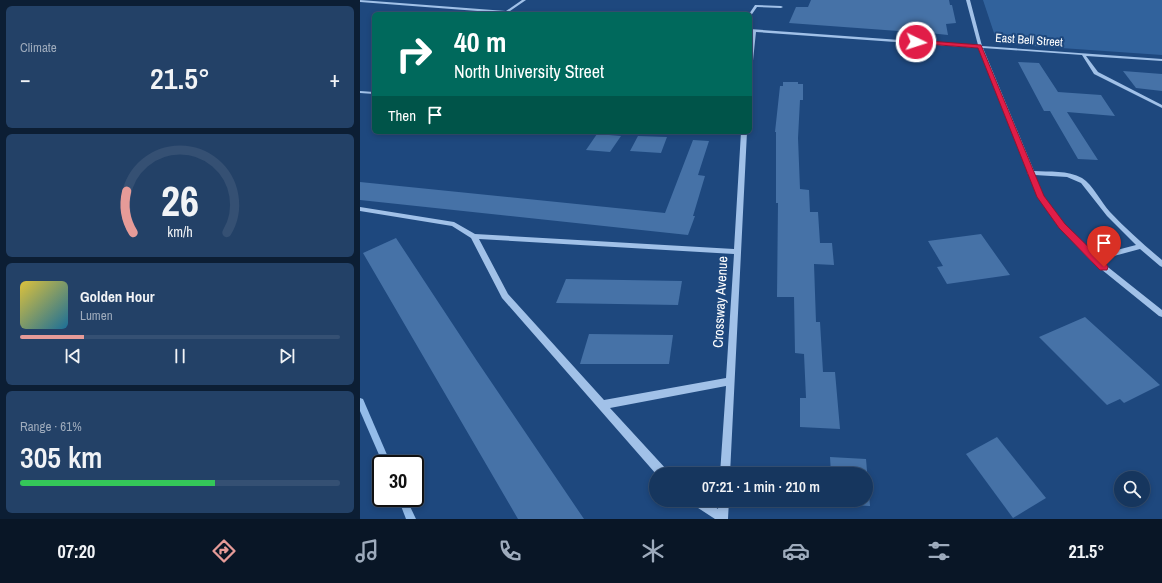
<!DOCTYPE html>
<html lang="en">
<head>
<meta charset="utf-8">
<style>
  :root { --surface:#16365e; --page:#234167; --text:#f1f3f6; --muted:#9eabbc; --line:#355073; --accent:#e69b98 }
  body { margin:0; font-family:"Archivo Narrow",sans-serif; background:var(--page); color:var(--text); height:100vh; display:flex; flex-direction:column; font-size:15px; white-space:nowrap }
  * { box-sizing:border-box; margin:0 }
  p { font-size:13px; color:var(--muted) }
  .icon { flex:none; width:22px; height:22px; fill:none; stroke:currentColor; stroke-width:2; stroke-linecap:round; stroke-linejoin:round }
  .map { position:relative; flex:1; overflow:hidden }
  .side { display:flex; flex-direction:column; gap:6px; padding:6px; background:#0c1e34; width:360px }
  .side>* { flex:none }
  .banner { position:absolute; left:12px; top:12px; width:380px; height:122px; border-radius:6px; box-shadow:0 2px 6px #0003,0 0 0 1px var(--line); background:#00695c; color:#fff; overflow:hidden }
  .buttons { position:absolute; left:754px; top:471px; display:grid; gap:8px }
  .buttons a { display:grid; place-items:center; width:36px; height:36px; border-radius:50%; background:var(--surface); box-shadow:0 2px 6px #0003,0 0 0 1px var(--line); font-size:20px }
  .speed { position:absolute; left:12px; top:455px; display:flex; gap:8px; font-size:20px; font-weight:700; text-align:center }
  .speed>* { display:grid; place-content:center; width:52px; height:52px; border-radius:50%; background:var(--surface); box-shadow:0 2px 6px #0003,0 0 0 1px var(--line); line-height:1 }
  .speed .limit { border:2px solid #111; border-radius:6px; background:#fff; color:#111 }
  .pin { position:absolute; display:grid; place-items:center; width:34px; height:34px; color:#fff; margin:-41px -17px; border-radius:50% 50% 50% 0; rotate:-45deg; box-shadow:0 0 4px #0007 }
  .pin .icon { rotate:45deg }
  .me { position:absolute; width:44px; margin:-22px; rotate:94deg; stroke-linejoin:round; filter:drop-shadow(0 0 3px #0008) }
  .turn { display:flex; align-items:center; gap:14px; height:84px; padding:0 16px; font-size:18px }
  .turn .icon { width:52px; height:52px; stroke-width:2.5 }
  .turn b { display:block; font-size:28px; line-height:34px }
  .then { display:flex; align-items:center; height:38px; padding:0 16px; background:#0003; gap:8px; font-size:15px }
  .big { font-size:30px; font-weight:600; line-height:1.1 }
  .side .card { flex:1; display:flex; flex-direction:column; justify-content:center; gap:6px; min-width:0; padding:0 14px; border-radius:6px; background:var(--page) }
  .side .dial { align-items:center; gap:0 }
  .dial svg { height:104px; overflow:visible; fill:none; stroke:var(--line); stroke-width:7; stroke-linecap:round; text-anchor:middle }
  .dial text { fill:var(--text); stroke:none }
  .song { display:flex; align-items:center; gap:12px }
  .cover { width:48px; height:48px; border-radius:6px; background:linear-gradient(135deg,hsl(50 70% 55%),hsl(200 70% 35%)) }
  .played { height:4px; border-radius:2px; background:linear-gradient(90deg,var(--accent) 20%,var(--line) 20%) }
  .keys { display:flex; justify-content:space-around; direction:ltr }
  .heat { display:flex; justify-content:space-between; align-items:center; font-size:22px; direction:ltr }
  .charge { height:6px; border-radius:3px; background:linear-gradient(90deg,#34c759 61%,var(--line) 0) }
  .trip { position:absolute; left:289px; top:467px; width:224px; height:40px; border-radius:20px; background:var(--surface); box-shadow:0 2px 6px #0003,0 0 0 1px var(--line); font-weight:600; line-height:40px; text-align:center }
  .tab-bar { display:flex; height:64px; justify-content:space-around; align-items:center; background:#091626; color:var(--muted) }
  .tab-bar .icon { width:28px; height:28px }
  .tab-bar .on { color:var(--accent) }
  .tab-bar b { font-size:18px; color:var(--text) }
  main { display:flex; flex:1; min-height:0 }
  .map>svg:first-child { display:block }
  .green { fill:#31629c }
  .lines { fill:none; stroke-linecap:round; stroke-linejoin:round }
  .stream { fill:#94bce9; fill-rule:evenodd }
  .building { fill:#4672a7 }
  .minor { fill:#a1c1e8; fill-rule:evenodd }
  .route { fill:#e11d48; stroke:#92132f }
  .labels { text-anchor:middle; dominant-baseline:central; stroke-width:4; stroke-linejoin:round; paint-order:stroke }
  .far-street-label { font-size:12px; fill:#fff; stroke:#1e487e }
  .street-label { font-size:14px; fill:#fff; stroke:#1e487e }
</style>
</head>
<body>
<main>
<section class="side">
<div class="card"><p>Climate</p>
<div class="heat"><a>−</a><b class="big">21.5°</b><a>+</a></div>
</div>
<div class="card dial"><svg viewBox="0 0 100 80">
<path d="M14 69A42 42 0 1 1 86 69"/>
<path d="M14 69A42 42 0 0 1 9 37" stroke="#e69b98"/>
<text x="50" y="56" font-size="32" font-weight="700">26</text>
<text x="50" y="72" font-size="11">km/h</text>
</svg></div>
<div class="card">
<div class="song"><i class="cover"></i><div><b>Golden Hour</b><p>Lumen</p></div></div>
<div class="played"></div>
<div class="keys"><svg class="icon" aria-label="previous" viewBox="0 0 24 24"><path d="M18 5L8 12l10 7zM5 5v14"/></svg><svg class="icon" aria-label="pause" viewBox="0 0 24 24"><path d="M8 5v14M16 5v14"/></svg><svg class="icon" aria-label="next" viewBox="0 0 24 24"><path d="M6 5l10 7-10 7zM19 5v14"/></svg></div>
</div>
<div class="card"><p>Range · 61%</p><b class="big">305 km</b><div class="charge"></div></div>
</section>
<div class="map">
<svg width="802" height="519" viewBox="0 0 802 519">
  <rect width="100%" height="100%" fill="#1e487e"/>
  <path class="green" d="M623,0H802V55L658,45L635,36Z"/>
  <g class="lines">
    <g class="stream">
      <path d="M0,398L3,399L31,464H23L0,411Z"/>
      <path d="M38,498H46L56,519H46Z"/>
    </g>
  </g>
  <g class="building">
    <path d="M451,0H589L590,5H592L596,23L586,24L588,35L560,32V25L557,23L552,25V32L429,23L436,7H448Z"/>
    <path d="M658,62L679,63L698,92L741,95L755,116L707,112L738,160L718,159L690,111H684Z"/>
    <path d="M763,71L802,74V91L776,88Z"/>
    <path d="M423,82H438V84H443V100H440L438,138L440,189L449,190L450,212H458L460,243H472L474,265L454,264L456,322H460L463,372H475L480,429L440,427V398H446L444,354L435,353L434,297H417L418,203H416V132H415L420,86H423Z"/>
    <path d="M237,134L261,136L250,152L226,150Z"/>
    <path d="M278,136L307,137L301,153L270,151Z"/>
    <path d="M333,140L349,141L338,175L345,176L333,216H335L328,235L0,200V182L305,213Z"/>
    <path d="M621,234L650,275L587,284L577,267L583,266L568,241Z"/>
    <path d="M36,238L117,361L224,519H158L3,253Z"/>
    <path d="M206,279L322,281L318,305L196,303Z"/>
    <path d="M725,317L800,385L764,403L760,399L747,405L679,337Z"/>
    <path d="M229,334L313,335L309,364H220Z"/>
    <path d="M637,437L686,498L653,518L606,454Z"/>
    <path d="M470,457L506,459L510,506L472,504V500H506V474H471Z"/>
  </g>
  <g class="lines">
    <g class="minor">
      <path d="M0,0L146,11L162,0H166L150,11L174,14H158L0,2Z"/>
      <path d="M606,0H610L622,46L802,59V61L726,56L738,72L802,105V108L734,74L722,55L623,48L674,171C689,172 708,170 722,178C733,185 741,202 750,212C766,229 784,245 802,260V267L800,266L780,249L739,260L802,310V317L799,316L731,261L700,228L678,197L669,175L667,173L668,172L619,48L396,32L392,70L390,71V50L392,31H390V29L554,41V25L556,24L558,25V41L618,45ZM675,175L707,177L721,183L747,216L776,245L734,256L704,224L684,197Z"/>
      <path d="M395,5L421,6L423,7L421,8L397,7L390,17L389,14Z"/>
      <path d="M0,91L14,92V94L0,93Z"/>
      <path d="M381,132H387L370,474H360L366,386L250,408L307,470L308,474H296L142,298L111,238L92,226L0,211V207L94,222L115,234L374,249ZM119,239L374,254L366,378L244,400L148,294Z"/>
      <path d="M331,500H345L358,509L359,500H369L368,519H355L332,504Z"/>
    </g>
  </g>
  <path class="route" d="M556,40L621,45L684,196L705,224L747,265L748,267L747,270H740L699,228L677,197L618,48L554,43V41Z"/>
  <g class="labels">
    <g class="far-street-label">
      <text transform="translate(669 40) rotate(4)">East Bell Street</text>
    </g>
    <g class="street-label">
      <text transform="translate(360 302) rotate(-87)">Crossway Avenue</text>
    </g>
  </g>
</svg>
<div class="buttons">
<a><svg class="icon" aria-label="search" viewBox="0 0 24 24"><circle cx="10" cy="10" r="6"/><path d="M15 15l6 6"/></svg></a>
</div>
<div class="speed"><div class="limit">30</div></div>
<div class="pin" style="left:744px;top:267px;background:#d93025"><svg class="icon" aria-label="arrive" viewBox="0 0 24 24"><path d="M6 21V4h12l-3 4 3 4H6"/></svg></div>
<svg class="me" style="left:556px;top:42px" viewBox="-20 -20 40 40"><circle r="17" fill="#e11d48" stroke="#fff" stroke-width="3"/><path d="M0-11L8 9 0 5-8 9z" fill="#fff"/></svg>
<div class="trip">07:21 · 1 min · 210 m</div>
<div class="banner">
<div class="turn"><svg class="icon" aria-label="right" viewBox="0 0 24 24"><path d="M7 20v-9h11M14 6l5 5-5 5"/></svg><div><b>40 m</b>North University Street</div></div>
<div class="then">Then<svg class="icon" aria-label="arrive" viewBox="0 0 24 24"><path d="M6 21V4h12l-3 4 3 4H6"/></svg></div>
</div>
</div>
</main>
<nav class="tab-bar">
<b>07:20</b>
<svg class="icon on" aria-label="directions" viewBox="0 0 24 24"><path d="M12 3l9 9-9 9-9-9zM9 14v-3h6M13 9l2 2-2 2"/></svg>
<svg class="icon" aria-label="music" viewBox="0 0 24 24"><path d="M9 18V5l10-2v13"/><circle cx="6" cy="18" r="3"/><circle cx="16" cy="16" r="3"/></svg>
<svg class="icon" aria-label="phone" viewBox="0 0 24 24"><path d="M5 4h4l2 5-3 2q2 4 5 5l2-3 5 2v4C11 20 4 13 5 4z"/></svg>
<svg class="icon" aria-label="climate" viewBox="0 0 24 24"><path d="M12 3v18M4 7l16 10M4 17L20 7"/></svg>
<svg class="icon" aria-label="car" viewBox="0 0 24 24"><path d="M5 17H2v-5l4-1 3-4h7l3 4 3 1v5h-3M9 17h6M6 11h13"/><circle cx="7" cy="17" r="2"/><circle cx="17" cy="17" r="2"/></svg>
<svg class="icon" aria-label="filters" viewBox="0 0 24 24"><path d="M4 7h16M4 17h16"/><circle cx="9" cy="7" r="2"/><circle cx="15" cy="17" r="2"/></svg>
<b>21.5°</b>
</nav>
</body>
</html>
